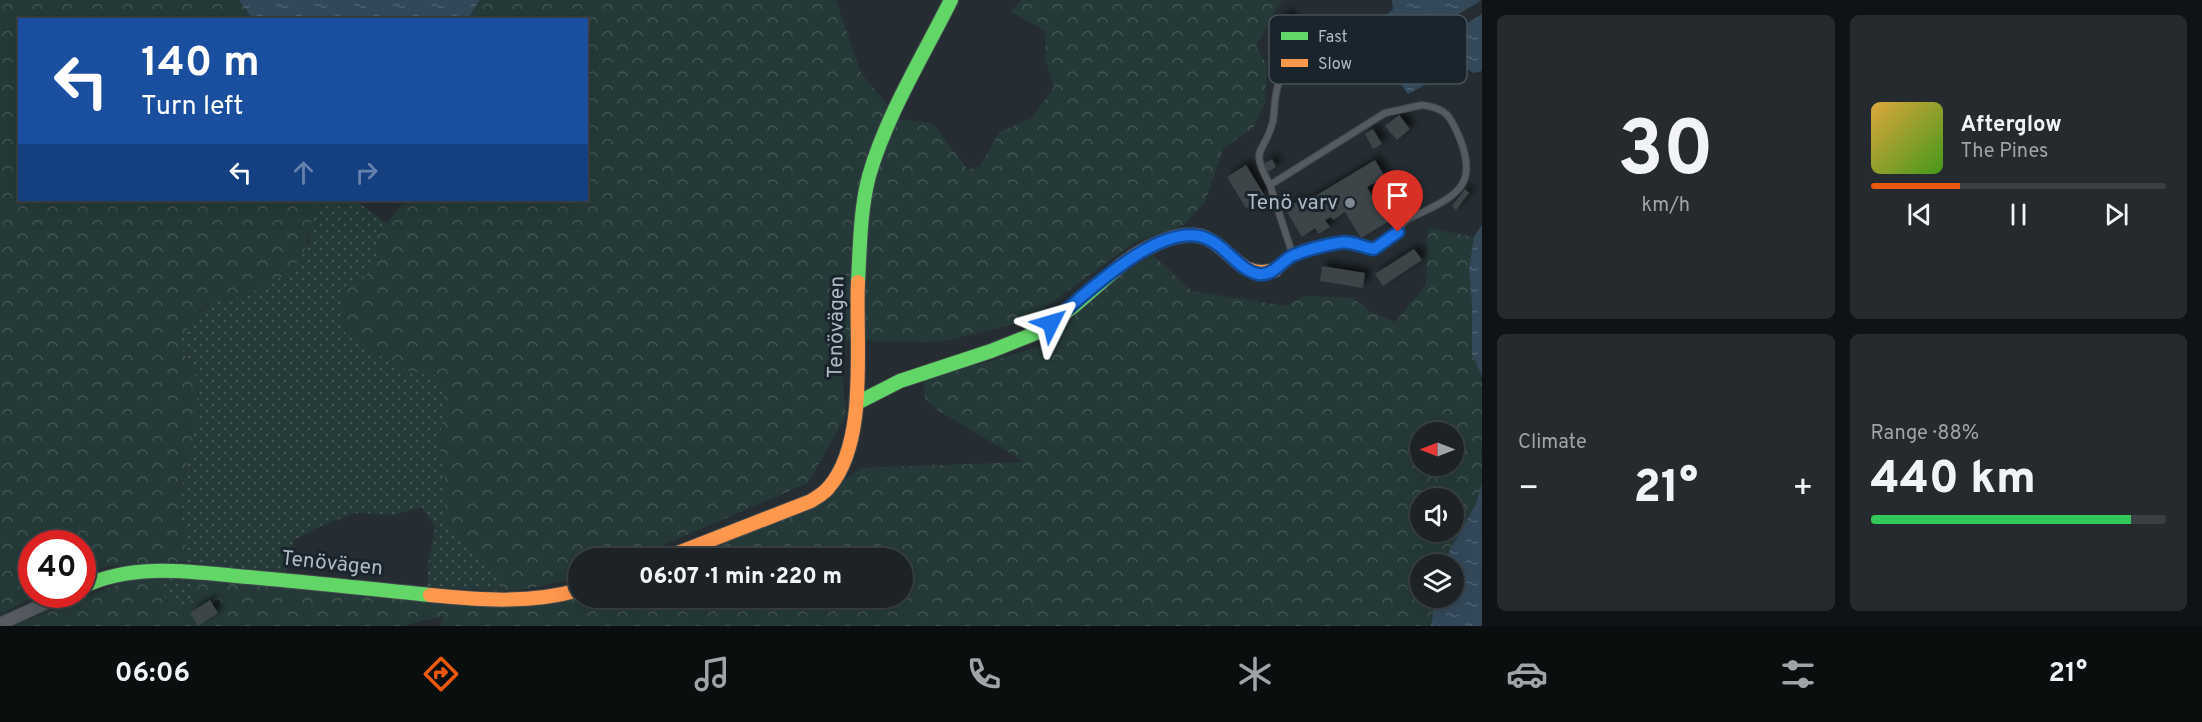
<!DOCTYPE html>
<html lang="en">
<head>
<meta charset="utf-8">
<style>
  :root { --surface:#1c2226; --page:#252a2e; --text:#f1f3f6; --muted:#a0a4a7; --line:#3a3f43; --accent:#ea580c }
  body { margin:0; font-family:Overpass,sans-serif; background:var(--page); color:var(--text); height:100vh; display:flex; flex-direction:column; font-size:22px; white-space:nowrap }
  * { box-sizing:border-box; margin:0 }
  p { font-size:20px; color:var(--muted) }
  .icon { flex:none; width:33px; height:33px; fill:none; stroke:currentColor; stroke-width:2; stroke-linecap:round; stroke-linejoin:round }
  .map { position:relative; flex:1; overflow:hidden }
  .panel { display:flex; flex-direction:column; gap:15px; padding:15px; background:#0f1315; width:720px }
  .panel>* { flex:none }
  .top-card { position:absolute; left:18px; top:18px; width:570px; height:183px; border-radius:0px; box-shadow:0 6px 24px #0002,0 0 0 2px var(--line); background:#1a4fa0; color:#fff; overflow:hidden }
  .needle { width:39px; rotate:270deg }
  .buttons { position:absolute; left:1410px; top:422px; display:grid; gap:12px }
  .buttons a { display:grid; place-items:center; width:54px; height:54px; border-radius:50%; background:var(--surface); box-shadow:0 6px 24px #0002,0 0 0 2px var(--line); font-size:30px }
  .speed { position:absolute; left:18px; top:530px; display:flex; gap:12px; font-size:30px; font-weight:700; text-align:center }
  .speed>* { display:grid; place-content:center; width:78px; height:78px; border-radius:50%; background:var(--surface); box-shadow:0 6px 24px #0002,0 0 0 2px var(--line); line-height:1 }
  .speed .limit { border:9px solid #d22; background:#fff; color:#111 }
  .pin { position:absolute; display:grid; place-items:center; width:51px; height:51px; color:#fff; margin:-62px -26px; border-radius:50% 50% 50% 0; rotate:-45deg; box-shadow:0 0 6px #0007 }
  .pin .icon { rotate:45deg }
  .me { position:absolute; width:66px; margin:-33px; rotate:50deg; stroke-linejoin:round; filter:drop-shadow(0 0 4px #0008) }
  .turn { display:flex; align-items:center; gap:21px; height:126px; padding:0 24px; font-size:27px }
  .turn .icon { width:78px; height:78px; stroke-width:2.5 }
  .turn b { display:block; font-size:42px; line-height:51px }
  .lanes { display:flex; align-items:center; height:57px; padding:0 24px; background:#0003; justify-content:center; gap:30px; direction:ltr }
  .lanes .off { opacity:.35 }
  .big { font-size:45px; font-weight:800; line-height:1.1 }
  .panel .tile { flex:1; display:flex; flex-direction:column; justify-content:center; gap:9px; min-width:0; padding:0 21px; border-radius:9px; background:var(--page) }
  .panel .dial { align-items:center; gap:0 }
  .dial b { font-size:78px; line-height:1 }
  .song { display:flex; align-items:center; gap:18px }
  .cover { width:72px; height:72px; border-radius:9px; background:linear-gradient(135deg,hsl(40 70% 55%),hsl(100 70% 35%)) }
  .played { height:6px; border-radius:3px; background:linear-gradient(90deg,var(--accent) 30%,var(--line) 30%) }
  .keys { display:flex; justify-content:space-around; direction:ltr }
  .heat { display:flex; justify-content:space-between; align-items:center; font-size:33px; direction:ltr }
  .charge { height:9px; border-radius:4px; background:linear-gradient(90deg,#34c759 88%,var(--line) 0) }
  .panel .tiles { flex:1; display:grid; gap:15px; grid-template-columns:repeat(2,1fr) }
  .trip { position:absolute; left:568px; top:548px; width:345px; height:60px; border-radius:30px; background:var(--surface); box-shadow:0 6px 24px #0002,0 0 0 2px var(--line); font-weight:800; line-height:60px; text-align:center }
  .dock { display:flex; height:96px; justify-content:space-around; align-items:center; background:#0b0e0f; color:var(--muted) }
  .dock .icon { width:42px; height:42px }
  .dock .current { color:var(--accent) }
  .dock b { font-size:27px; color:var(--text) }
  main { display:flex; flex:1; min-height:0 }
  .map>svg:first-child { display:block }
  .grass { fill:url(#grass-dots) }
  .forest { fill:url(#forest-crowns); fill-rule:evenodd }
  .water { fill:url(#water-ripples) }
  .pier { fill:#252d32 }
  .building { fill:#3d4448; filter:url(#shadow) }
  .lines { fill:none; stroke-linecap:round; stroke-linejoin:round }
  .lane-casing { stroke:#42494c; stroke-width:8 }
  .street-casing { stroke:#42494c; stroke-width:14 }
  .fast-casing { stroke:#42494c; stroke-width:16 }
  .slow-casing { stroke:#42494c; stroke-width:16 }
  .lane { stroke:#555b60; stroke-width:6 }
  .street { stroke:#555b60; stroke-width:12 }
  .fast { stroke:#63d668; stroke-width:14 }
  .slow { stroke:#ff974d; stroke-width:14 }
  .route-casing { stroke:#114b97; stroke-width:15 }
  .route { stroke:#1a73e8; stroke-width:10 }
  .poi-dot { fill:#7e8991; stroke:#19242c; stroke-width:2 }
  .labels { text-anchor:middle; dominant-baseline:central; stroke-width:6; stroke-linejoin:round; paint-order:stroke }
  .poi-label { font-size:21px; fill:#aebac4; stroke:#19242c; text-anchor:end }
  .street-label { font-size:21px; fill:#aebac4; stroke:#19242c }
  .key { fill:#19242c; stroke:#46515a; stroke-width:1.5 }
  .key-label { font-size:16px; fill:#aebac4 }
</style>
</head>
<body>
<main>
<div class="map">
<svg width="1482" height="626" viewBox="0 0 1482 626">
  <defs>
    <pattern id="grass-dots" width="8" height="8" patternUnits="userSpaceOnUse" patternTransform="scale(1.5)"><rect width="8" height="8" fill="#253a38"/><path d="M2 2h.1M6 6h.1" fill="none" stroke="#425453" stroke-width="1.8" stroke-linecap="round"/></pattern>
    <pattern id="forest-crowns" width="20" height="18" patternUnits="userSpaceOnUse" patternTransform="scale(1.5)"><rect width="20" height="18" fill="#253a38"/><path d="M2 6a3 3 0 1 1 6 0M12 15a3 3 0 1 1 6 0" fill="none" stroke="#425453"/></pattern>
    <pattern id="water-ripples" width="26" height="14" patternUnits="userSpaceOnUse" patternTransform="scale(1.5)"><rect width="26" height="14" fill="#33495a"/><path d="M2 4q2-2 4 0t4 0M15 11q2-2 4 0t4 0" fill="none" stroke="#4e6170"/></pattern>
    <filter id="shadow"><feDropShadow dx="5.5" dy="-5.5" stdDeviation="3" flood-color="#0009"/></filter>
  </defs>
  <rect width="100%" height="100%" fill="#252d32"/>
  <g class="grass">
    <path d="M320,200H355L387,224L376,237V264L367,275L385,358L408,371L435,375L445,389L444,412L439,446L446,484L444,517L482,564L501,574V591L428,587V564L435,528L422,507L394,515L355,513L321,526L294,540L285,574L184,562L186,544L179,500L199,412L188,357L179,346L184,332L197,314L214,301L235,298L309,243L313,210Z"/>
    <path d="M166,576L196,579L190,607L177,605L166,600L162,589Z"/>
  </g>
  <g class="forest">
    <path d="M0,0H239L253,19L20,20V200H320C307,220 313,243 297,263C284,279 254,293 234,298C228,299 221,299 216,301C198,306 185,329 179,346C219,395 187,443 180,497C178,512 185,529 186,544C186,550 185,556 184,562L109,566L83,575L82,543H32V594H38L0,615Z"/>
    <path d="M480,0H836L861,73L899,119L933,124L968,170L980,166L1000,132L1032,118L1054,87L1045,58L1046,31L1011,12L1021,0H1282L1256,46L1267,65L1265,103L1254,127L1223,149L1205,202L1184,225L1135,242L1026,321L940,342L838,340L846,416L808,483L633,558H579V578L526,589L501,591V574L482,564L444,517L446,484L439,446L444,412V389L435,375L408,371L360,345L345,333L342,306L346,284L367,275L376,264V237L405,200H586V20L467,19Z"/>
    <path d="M1428,228L1474,237L1469,270L1472,304V354L1482,377V483L1476,504L1442,564H1420V597H1436L1431,626H440L443,616L402,626H13L143,574L166,576L162,588L166,600L177,605L190,607L196,579L579,597H903V558H684L800,509L862,468L1025,462L939,411L925,399L924,380L1046,345L1102,287L1153,255L1192,291L1286,306L1304,296L1353,298L1371,312L1395,322L1426,285ZM1420,432H1454V465H1420ZM1420,498H1454V531H1420Z"/>
  </g>
  <g class="water">
    <path d="M239,0H480L467,20L253,19Z"/>
    <path d="M1392,0H1482V71L1474,73L1462,67L1460,63L1428,78L1430,82L1408,94L1400,83L1395,69L1407,60L1382,20L1393,9Z"/>
    <path d="M1482,225V377L1472,354V304L1469,270L1474,237Z"/>
    <path d="M1482,483V626H1431L1436,597H1454V564H1442L1476,504Z"/>
  </g>
  <path class="pier" d="M1482,0V14L1407,60L1401,49Z"/>
  <g class="building">
    <path d="M1287,14L1305,40L1289,51L1271,26Z"/>
    <path d="M1399,115L1410,129L1397,140L1385,126Z"/>
    <path d="M1373,129L1382,144L1373,149L1365,134Z"/>
    <path d="M1272,159L1276,167L1268,172L1264,164Z"/>
    <path d="M1375,160L1385,177L1367,187L1388,222L1361,238L1345,212L1333,220L1331,217L1325,220L1330,227L1319,234L1315,228L1302,237L1285,209L1300,200L1302,204Z"/>
    <path d="M1246,165L1265,196L1246,208L1227,177Z"/>
    <path d="M1465,189L1469,193L1456,210L1452,206Z"/>
    <path d="M1414,249L1422,260L1383,286L1375,274Z"/>
    <path d="M1322,266L1365,273L1363,288L1320,281Z"/>
    <path d="M210,600L218,613L198,626L190,613Z"/>
  </g>
  <g class="lines">
    <g class="lane-casing">
      <g id="lane">
        <path d="M1422,105C1447,108 1451,117 1460,139C1477,182 1460,194 1423,212C1417,215 1407,218 1403,223C1401,225 1401,229 1399,231C1394,238 1381,248 1373,249C1365,250 1358,243 1351,243C1332,240 1310,251 1293,256L1270,185L1385,113Z"/>
        <path d="M1270,185C1248,145 1265,155 1273,121C1275,108 1274,92 1280,80C1284,71 1323,46 1333,43C1349,38 1374,58 1395,58"/>
        <path d="M1277,269L1293,256"/>
      </g>
    </g>
    <g class="street-casing">
      <path id="street" d="M0,624L66,594"/>
    </g>
    <g class="fast-casing">
      <g id="fast">
        <path d="M858,282C860,248 860,210 869,176C886,116 923,56 951,0"/>
        <path d="M857,403L900,381L991,351L1036,333L1073,307L1120,266"/>
        <path d="M82,587C134,562 192,572 248,577C309,582 369,589 430,595"/>
      </g>
    </g>
    <g class="slow-casing">
      <g id="slow">
        <path d="M1120,266C1140,250 1180,227 1206,238C1233,250 1240,280 1275,270"/>
        <path d="M665,558L811,501C817,497 825,493 829,487C869,441 855,341 858,282"/>
        <path d="M430,595C480,600 530,604 579,590"/>
      </g>
    </g>
    <use href="#lane" class="lane"/>
    <use href="#street" class="street"/>
    <use href="#fast" class="fast"/>
    <use href="#slow" class="slow"/>
  </g>
  <g class="lines">
    <g class="route-casing">
      <path id="route" d="M1051,323C1084,296 1164,215 1210,240C1227,248 1240,271 1259,274C1274,276 1282,260 1294,255C1307,250 1325,245 1338,243C1351,240 1361,247 1374,249L1398,232"/>
    </g>
    <use href="#route" class="route"/>
  </g>
  <circle class="poi-dot" cx="1350" cy="203" r="6"/>
  <g class="labels">
    <g class="poi-label">
      <text x="1338" y="203">Tenö varv</text>
    </g>
    <g class="street-label">
      <text transform="translate(837 327) rotate(-89)">Tenövägen</text>
      <text transform="translate(332 564) rotate(6)">Tenövägen</text>
    </g>
  </g>
  <rect x="1269" y="15" width="198" height="69" rx="9" class="key"/>
  <rect x="1281" y="32" width="27" height="8" fill="#63d668"/>
  <rect x="1281" y="59" width="27" height="8" fill="#ff974d"/>
  <g class="key-label">
    <text x="1318" y="42">Fast</text>
    <text x="1318" y="69">Slow</text>
  </g>
</svg>
<div class="buttons">
<a><svg class="needle" viewBox="-14 -14 28 28"><path d="M0-13l5 13h-10z" fill="#e53935"/><path d="M0 13l5-13h-10z" fill="#a0a4a7"/></svg></a>
<a><svg class="icon" aria-label="sound" viewBox="0 0 24 24"><path d="M4 9h4l5-4v14l-5-4H4zM17 9q2 3 0 6"/></svg></a>
<a><svg class="icon" aria-label="layers" viewBox="0 0 24 24"><path d="M12 4l9 5-9 5-9-5zM3 14l9 5 9-5"/></svg></a>
</div>
<div class="speed"><div class="limit">40</div></div>
<div class="pin" style="left:1398px;top:232px;background:#d93025"><svg class="icon" aria-label="arrive" viewBox="0 0 24 24"><path d="M6 21V4h12l-3 4 3 4H6"/></svg></div>
<svg class="me" style="left:1051px;top:323px" viewBox="-20 -20 40 40"><path d="M0-17L14 15 0 8-14 15z" fill="#1a73e8" stroke="#fff" stroke-width="4"/></svg>
<div class="trip">06:07 · 1 min · 220 m</div>
<div class="top-card">
<div class="turn"><svg class="icon" aria-label="left" viewBox="0 0 24 24"><path d="M17 20v-9H6M10 6l-5 5 5 5"/></svg><div><b>140 m</b>Turn left</div></div>
<div class="lanes"><svg class="icon" aria-label="left" viewBox="0 0 24 24"><path d="M17 20v-9H6M10 6l-5 5 5 5"/></svg><svg class="icon off" aria-label="ahead" viewBox="0 0 24 24"><path d="M12 20V5M6 11l6-6 6 6"/></svg><svg class="icon off" aria-label="right" viewBox="0 0 24 24"><path d="M7 20v-9h11M14 6l5 5-5 5"/></svg></div>
</div>
</div>
<section class="panel">
<div class="tiles">
<div class="tile dial"><b>30</b><p>km/h</p></div>
<div class="tile">
<div class="song"><i class="cover"></i><div><b>Afterglow</b><p>The Pines</p></div></div>
<div class="played"></div>
<div class="keys"><svg class="icon" aria-label="previous" viewBox="0 0 24 24"><path d="M18 5L8 12l10 7zM5 5v14"/></svg><svg class="icon" aria-label="pause" viewBox="0 0 24 24"><path d="M8 5v14M16 5v14"/></svg><svg class="icon" aria-label="next" viewBox="0 0 24 24"><path d="M6 5l10 7-10 7zM19 5v14"/></svg></div>
</div>
<div class="tile"><p>Climate</p>
<div class="heat"><a>−</a><b class="big">21°</b><a>+</a></div>
</div>
<div class="tile"><p>Range · 88%</p><b class="big">440 km</b><div class="charge"></div></div>
</div>
</section>
</main>
<nav class="dock">
<b>06:06</b>
<svg class="icon current" aria-label="directions" viewBox="0 0 24 24"><path d="M12 3l9 9-9 9-9-9zM9 14v-3h6M13 9l2 2-2 2"/></svg>
<svg class="icon" aria-label="music" viewBox="0 0 24 24"><path d="M9 18V5l10-2v13"/><circle cx="6" cy="18" r="3"/><circle cx="16" cy="16" r="3"/></svg>
<svg class="icon" aria-label="phone" viewBox="0 0 24 24"><path d="M5 4h4l2 5-3 2q2 4 5 5l2-3 5 2v4C11 20 4 13 5 4z"/></svg>
<svg class="icon" aria-label="climate" viewBox="0 0 24 24"><path d="M12 3v18M4 7l16 10M4 17L20 7"/></svg>
<svg class="icon" aria-label="car" viewBox="0 0 24 24"><path d="M5 17H2v-5l4-1 3-4h7l3 4 3 1v5h-3M9 17h6M6 11h13"/><circle cx="7" cy="17" r="2"/><circle cx="17" cy="17" r="2"/></svg>
<svg class="icon" aria-label="filters" viewBox="0 0 24 24"><path d="M4 7h16M4 17h16"/><circle cx="9" cy="7" r="2"/><circle cx="15" cy="17" r="2"/></svg>
<b>21°</b>
</nav>
</body>
</html>
